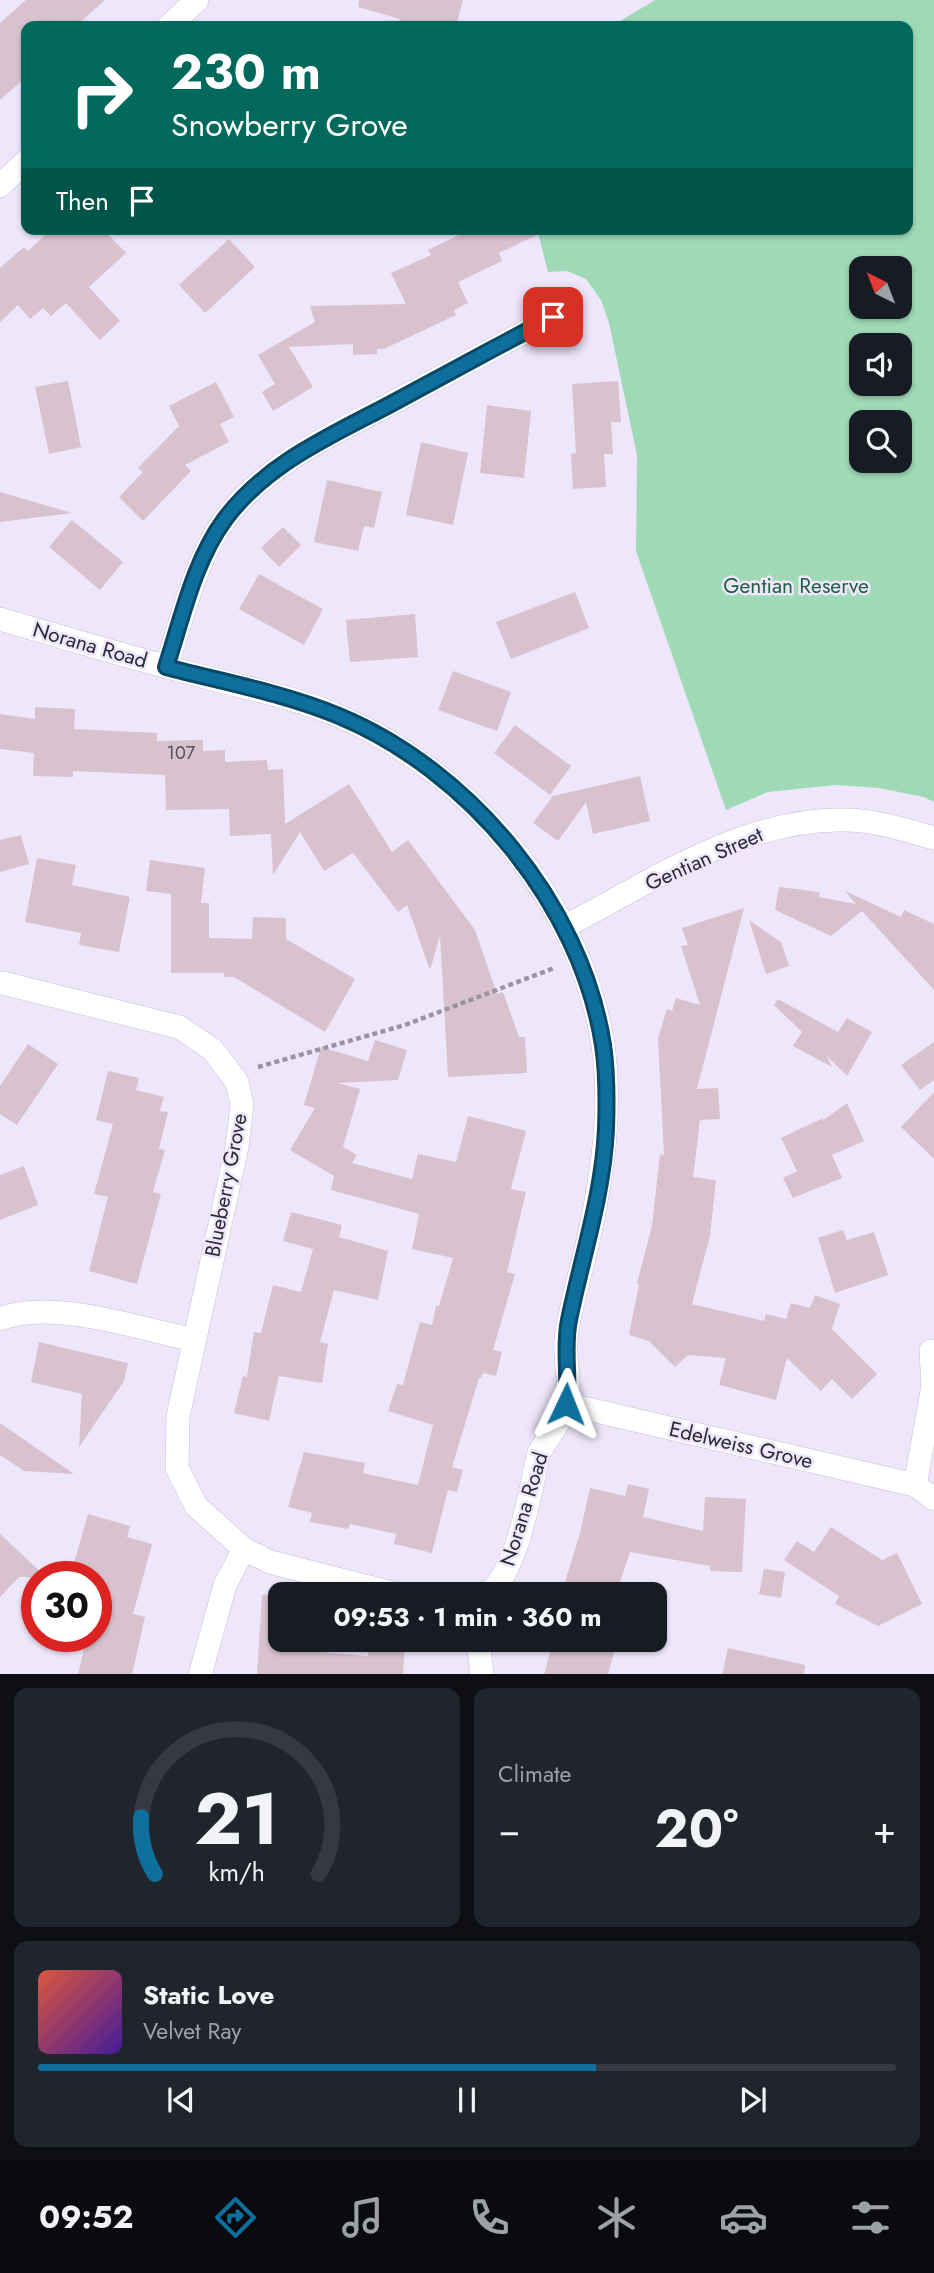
<!DOCTYPE html>
<html lang="en">
<head>
<meta charset="utf-8">
<style>
  :root { --surface:#171b24; --page:#20242c; --text:#f1f3f6; --muted:#9ea1a6; --line:#363941; --accent:#0e6f9d }
  body { margin:0; font-family:Jost,sans-serif; background:var(--page); color:var(--text); height:100vh; display:flex; flex-direction:column; font-size:26px; white-space:nowrap }
  * { box-sizing:border-box; margin:0 }
  p { font-size:23px; color:var(--muted) }
  .icon { flex:none; width:38px; height:38px; fill:none; stroke:currentColor; stroke-width:2; stroke-linecap:round; stroke-linejoin:round }
  .map { position:relative; height:1674px; overflow:hidden }
  .sheet { display:flex; flex-direction:column; gap:14px; padding:14px; background:#0d0f14; flex:1 }
  .sheet>* { flex:none }
  .top-card { position:absolute; left:21px; top:21px; width:892px; height:214px; border-radius:14px; box-shadow:0 2px 5px #0004; background:#00695c; color:#fff; overflow:hidden }
  .needle { width:46px; rotate:318deg }
  .controls { position:absolute; left:849px; top:256px; display:grid; gap:14px }
  .controls a { display:grid; place-items:center; width:63px; height:63px; border-radius:14px; background:var(--surface); box-shadow:0 2px 5px #0004; font-size:35px }
  .speed { position:absolute; left:21px; top:1561px; display:flex; gap:14px; font-size:35px; font-weight:700; text-align:center }
  .speed>* { display:grid; place-content:center; width:91px; height:91px; border-radius:50%; background:var(--surface); box-shadow:0 2px 5px #0004; line-height:1 }
  .speed .limit { border:10px solid #d22; background:#fff; color:#111 }
  .pin { position:absolute; display:grid; place-items:center; width:60px; height:60px; color:#fff; margin:-30px; border-radius:14px; box-shadow:0 4px 10px #0006 }
  .me { position:absolute; width:77px; margin:-38px; rotate:2deg; stroke-linejoin:round; filter:drop-shadow(0 0 5px #0008) }
  .turn { display:flex; align-items:center; gap:24px; height:147px; padding:0 35px; font-size:32px }
  .turn .icon { width:91px; height:91px; stroke-width:2.5 }
  .turn b { display:block; font-size:49px; line-height:60px }
  .then { display:flex; align-items:center; height:66px; padding:0 35px; background:#0003; gap:14px; font-size:26px }
  .big { font-size:52px; font-weight:700; line-height:1.1 }
  .sheet .tile { flex:1; display:flex; flex-direction:column; justify-content:center; gap:10px; min-width:0; padding:0 24px; border-radius:14px; background:var(--page) }
  .sheet .dial { align-items:center; gap:0 }
  .dial svg { height:182px; overflow:visible; fill:none; stroke:var(--line); stroke-width:7; stroke-linecap:round; text-anchor:middle }
  .dial text { fill:var(--text); stroke:none }
  .song { display:flex; align-items:center; gap:21px }
  .cover { width:84px; height:84px; border-radius:10px; background:linear-gradient(135deg,hsl(10 70% 55%),hsl(260 70% 35%)) }
  .played { height:7px; border-radius:4px; background:linear-gradient(90deg,var(--accent) 65%,var(--line) 65%) }
  .keys { display:flex; justify-content:space-around; direction:ltr }
  .heat { display:flex; justify-content:space-between; align-items:center; font-size:38px; direction:ltr }
  .sheet .tiles { flex:1; display:grid; gap:14px; grid-template-columns:1fr 1fr }
  .tile:last-child { grid-column:span 2 }
  .trip { position:absolute; left:268px; top:1582px; width:399px; height:70px; border-radius:14px; background:var(--surface); box-shadow:0 2px 5px #0004; font-weight:700; line-height:70px; text-align:center }
  .menu { display:flex; height:112px; justify-content:space-around; align-items:center; background:#090b0e; color:var(--muted) }
  .menu .icon { width:49px; height:49px }
  .menu .on { color:var(--accent) }
  .menu b { font-size:32px; color:var(--text) }
  .map>svg:first-child { display:block }
  .green { fill:#9fd9b6; fill-rule:evenodd }
  .building { fill:#d8c2ce }
  .lines { fill:none; stroke-linecap:round; stroke-linejoin:round }
  .minor-casing { stroke:#c6bfd4; stroke-width:24 }
  .path { stroke:#9994a4; stroke-width:4.5; stroke-dasharray:5 3.5; stroke-linecap:butt }
  .minor { stroke:#fff; stroke-width:23 }
  .route-casing { stroke:#094866; stroke-width:18 }
  .route { stroke:#0e6f9d; stroke-width:12 }
  .labels { text-anchor:middle; dominant-baseline:central; stroke-width:5; stroke-linejoin:round; paint-order:stroke }
  .number-label { font-size:18px; fill:#575059 }
  .park-label { font-size:21px; fill:#1f613f; stroke:#eee7fc }
  .street-label { font-size:21px; fill:#2c2a32; stroke:#eee7fc }
</style>
</head>
<body>
<div class="map">
<svg width="934" height="1675" viewBox="0 0 934 1675">
  <rect width="100%" height="100%" fill="#eee7fc"/>
  <path class="green" d="M655,0H934V802L924,797L879,788L835,785L768,792L726,810L636,551L637,455L609,323L601,300L586,279L567,271L548,272L537,229H908V26H612ZM861,268H900V306H861ZM861,345H900V383H861ZM861,422H900V460H861Z"/>
  <g class="building">
    <path d="M26,0H105L76,26H26V77L0,100V23Z"/>
    <path d="M359,0H463L456,26H398L400,19L358,7Z"/>
    <path d="M51,229H103L126,253L89,287L120,321L100,340L66,303L51,316L43,308L30,319L18,305L0,322V268L24,247L28,251Z"/>
    <path d="M471,229H549L499,253L502,261L458,282L468,303L454,310L456,315L384,349H377V354L353,355V344L289,347L313,387L273,411L262,392L275,384L258,355L315,322L310,306L406,304L391,273L431,255L428,250Z"/>
    <path d="M229,239L255,267L205,313L179,285Z"/>
    <path d="M68,381L81,447L49,454L35,387Z"/>
    <path d="M618,381L621,422H611L613,454H604L606,487L573,489L571,454L576,453L572,384Z"/>
    <path d="M216,382L234,417L220,424L229,442L185,465L191,471L143,521L119,497L143,472L138,468L179,426L169,406Z"/>
    <path d="M487,405L531,411L524,478L480,473Z"/>
    <path d="M421,442L468,453L453,525L406,515Z"/>
    <path d="M327,480L382,492L374,528L364,526L358,551L314,542Z"/>
    <path d="M0,492L72,513L0,522Z"/>
    <path d="M72,520L123,562L100,590L49,547Z"/>
    <path d="M283,527L301,545L279,567L261,548Z"/>
    <path d="M259,574L323,609L304,645L239,609Z"/>
    <path d="M575,592L589,628L511,659L496,622Z"/>
    <path d="M415,614L418,657L350,662L346,620Z"/>
    <path d="M453,671L511,692L497,731L438,710Z"/>
    <path d="M35,707L75,709L74,729L157,733V741L203,740V751L225,750V762L267,760L268,770L283,769L285,824L349,784L392,852L408,840L475,930L497,994L503,992L519,1037H525L527,1073L448,1077L440,936L430,970L407,905L398,912L353,853L324,871L300,832L273,875L271,834L230,836L229,809L166,810L165,775L73,771V777L33,776L34,753L0,749V714L35,719Z"/>
    <path d="M515,725L571,766L550,795L494,753Z"/>
    <path d="M640,776L650,821L593,834L586,802L558,841L533,823L553,796Z"/>
    <path d="M21,835L29,864L0,872V840Z"/>
    <path d="M37,858L76,865L72,885L130,897L119,952L79,945L81,933L25,922Z"/>
    <path d="M150,860L205,868L201,903H209V938L252,939L253,917L286,918V939L355,979L325,1032L234,977H224V973H171V894L146,891Z"/>
    <path d="M779,887L820,892L819,897L856,904L845,891L901,917L904,910L934,924V990L862,911L831,936L775,910Z"/>
    <path d="M744,908L697,1089L718,1088L720,1119L700,1120L693,1177L716,1180L710,1236L692,1304L764,1321L766,1314L786,1319L791,1303L810,1308L815,1295L840,1304L832,1329L877,1374L852,1399L832,1379L821,1391L787,1358L776,1400L719,1385L726,1358L688,1355L675,1367L649,1341L629,1335L639,1284L637,1283L652,1226L660,1154L664,1155L658,1038L667,1009L672,1011L676,998L700,1005L681,946L688,945L682,928Z"/>
    <path d="M749,920L781,942L789,966L766,974Z"/>
    <path d="M778,999L838,1032L847,1018L872,1032L847,1076L827,1056L832,1067L793,1046L802,1032L774,1005Z"/>
    <path d="M375,1040L407,1050L398,1080L338,1083L360,1089L343,1147L357,1155L352,1163L412,1179L418,1154L456,1162L468,1116L526,1131L511,1189L526,1192L507,1272L515,1274L493,1350L502,1352L496,1376L483,1373L481,1378H479L452,1467L463,1470L457,1492L448,1490L432,1553L394,1544L396,1534L350,1524L348,1529L310,1522L312,1513L288,1507L304,1452L365,1463L363,1473L418,1485L433,1425L388,1411L397,1384L403,1385L420,1322L432,1325L436,1306H439L453,1258L412,1249L419,1214L331,1190L334,1176L290,1150L315,1108L304,1105L321,1047L368,1061L367,1064Z"/>
    <path d="M934,1042V1080L920,1090L901,1065Z"/>
    <path d="M28,1044L58,1064L17,1125L0,1114V1086Z"/>
    <path d="M108,1071L139,1078L136,1090L164,1097L160,1111L168,1112L159,1149L165,1150L153,1192L161,1194L137,1284L89,1271L108,1197L94,1194L113,1124L96,1120Z"/>
    <path d="M934,1092V1159L901,1127Z"/>
    <path d="M847,1103L864,1141L832,1155L842,1178L793,1198L783,1178L797,1171L781,1138L823,1118L822,1121Z"/>
    <path d="M24,1166L38,1205L0,1220V1175Z"/>
    <path d="M291,1212L342,1225L339,1237L388,1251L378,1300L334,1290L320,1342L328,1344L322,1383L279,1376L269,1421L234,1413L243,1376L247,1377L254,1332L261,1333L273,1285L301,1292L313,1249L283,1241Z"/>
    <path d="M843,1230L847,1240L874,1232L888,1275L835,1293L818,1238Z"/>
    <path d="M39,1342L128,1363L124,1381L79,1447L82,1394L31,1382Z"/>
    <path d="M0,1423L74,1474L24,1471L0,1455Z"/>
    <path d="M628,1484L649,1489L643,1517L703,1531L705,1497L746,1499L742,1572L710,1571V1566L630,1552L616,1594H580L582,1587L565,1582L580,1533L590,1488L625,1496Z"/>
    <path d="M88,1514L130,1526L127,1537L152,1544L133,1614L145,1617L132,1675H78L87,1636H96V1577H70Z"/>
    <path d="M831,1527L882,1560L897,1553L922,1604L878,1626L835,1604L839,1596L784,1560L797,1541L814,1552Z"/>
    <path d="M0,1534L46,1577H19L0,1597Z"/>
    <path d="M764,1569L785,1572L781,1598L759,1594Z"/>
    <path d="M262,1595L280,1596V1640H315L314,1642H320L319,1652L368,1656L369,1643L405,1646L403,1675H257Z"/>
    <path d="M553,1640H617L608,1675H544Z"/>
    <path d="M728,1648L805,1665L804,1675H722Z"/>
  </g>
  <g class="lines">
    <g class="minor-casing">
      <g id="minor">
        <path d="M169,26L197,0"/>
        <path d="M0,186L26,161"/>
        <path d="M0,619C68,639 136,659 205,677C249,689 297,698 339,716C471,773 581,902 603,1045C612,1108 603,1170 590,1232C583,1268 570,1303 566,1339C564,1361 572,1383 566,1405C561,1423 548,1436 539,1453C528,1498 521,1559 490,1594"/>
        <path d="M166,667C183,618 194,562 225,519C267,463 333,434 394,402C447,374 500,345 553,317"/>
        <path d="M564,927C649,883 745,817 845,820C875,820 905,830 934,838"/>
        <path d="M3,983L179,1027L213,1050L237,1082L242,1105L237,1147L178,1416L177,1468L196,1506L244,1549L270,1562L396,1594"/>
        <path d="M0,1319C50,1298 141,1329 194,1340"/>
        <path d="M566,1404L915,1485L934,1499"/>
        <path d="M915,1485L933,1386L931,1351"/>
        <path d="M478,1640L482,1675"/>
        <path d="M200,1675L225,1585L244,1549"/>
      </g>
    </g>
    <path class="path" d="M258,1067L405,1025L554,968"/>
    <use href="#minor" class="minor"/>
  </g>
  <g class="lines">
    <g class="route-casing">
      <path id="route" d="M553,317C498,346 444,375 389,405C330,436 266,464 225,519C194,561 182,618 166,667C223,682 284,693 339,716C469,770 581,904 603,1045C607,1072 607,1101 606,1129C603,1195 582,1256 569,1320C563,1349 570,1376 566,1404"/>
    </g>
    <use href="#route" class="route"/>
  </g>
  <g class="labels">
    <g class="number-label">
      <text x="181" y="753">107</text>
    </g>
    <g class="park-label">
      <text x="796" y="586">Gentian Reserve</text>
    </g>
    <g class="street-label">
      <text transform="translate(90 645) rotate(16)">Norana Road</text>
      <text transform="translate(704 859) rotate(-24)">Gentian Street</text>
      <text transform="translate(226 1185) rotate(-79)">Blueberry Grove</text>
      <text transform="translate(741 1445) rotate(13)">Edelweiss Grove</text>
      <text transform="translate(524 1509) rotate(-73)">Norana Road</text>
    </g>
  </g>
</svg>
<div class="controls">
<a><svg class="needle" viewBox="-14 -14 28 28"><path d="M0-13l5 13h-10z" fill="#e53935"/><path d="M0 13l5-13h-10z" fill="#9ea1a6"/></svg></a>
<a><svg class="icon" aria-label="sound" viewBox="0 0 24 24"><path d="M4 9h4l5-4v14l-5-4H4zM17 9q2 3 0 6"/></svg></a>
<a><svg class="icon" aria-label="search" viewBox="0 0 24 24"><circle cx="10" cy="10" r="6"/><path d="M15 15l6 6"/></svg></a>
</div>
<div class="speed"><div class="limit">30</div></div>
<div class="pin" style="left:553px;top:317px;background:#d93025"><svg class="icon" aria-label="arrive" viewBox="0 0 24 24"><path d="M6 21V4h12l-3 4 3 4H6"/></svg></div>
<svg class="me" style="left:566px;top:1404px" viewBox="-20 -20 40 40"><path d="M0-17L14 15 0 8-14 15z" fill="#0e6f9d" stroke="#fff" stroke-width="4"/></svg>
<div class="trip">09:53 · 1 min · 360 m</div>
<div class="top-card">
<div class="turn"><svg class="icon" aria-label="right" viewBox="0 0 24 24"><path d="M7 20v-9h11M14 6l5 5-5 5"/></svg><div><b>230 m</b>Snowberry Grove</div></div>
<div class="then">Then<svg class="icon" aria-label="arrive" viewBox="0 0 24 24"><path d="M6 21V4h12l-3 4 3 4H6"/></svg></div>
</div>
</div>
<section class="sheet">
<div class="tiles">
<div class="tile dial"><svg viewBox="0 0 100 80">
<path d="M14 69A42 42 0 1 1 86 69"/>
<path d="M14 69A42 42 0 0 1 8 44" stroke="#0e6f9d"/>
<text x="50" y="56" font-size="32" font-weight="700">21</text>
<text x="50" y="72" font-size="11">km/h</text>
</svg></div>
<div class="tile"><p>Climate</p>
<div class="heat"><a>−</a><b class="big">20°</b><a>+</a></div>
</div>
<div class="tile">
<div class="song"><i class="cover"></i><div><b>Static Love</b><p>Velvet Ray</p></div></div>
<div class="played"></div>
<div class="keys"><svg class="icon" aria-label="previous" viewBox="0 0 24 24"><path d="M18 5L8 12l10 7zM5 5v14"/></svg><svg class="icon" aria-label="pause" viewBox="0 0 24 24"><path d="M8 5v14M16 5v14"/></svg><svg class="icon" aria-label="next" viewBox="0 0 24 24"><path d="M6 5l10 7-10 7zM19 5v14"/></svg></div>
</div>
</div>
</section>
<nav class="menu">
<b>09:52</b>
<svg class="icon on" aria-label="directions" viewBox="0 0 24 24"><path d="M12 3l9 9-9 9-9-9zM9 14v-3h6M13 9l2 2-2 2"/></svg>
<svg class="icon" aria-label="music" viewBox="0 0 24 24"><path d="M9 18V5l10-2v13"/><circle cx="6" cy="18" r="3"/><circle cx="16" cy="16" r="3"/></svg>
<svg class="icon" aria-label="phone" viewBox="0 0 24 24"><path d="M5 4h4l2 5-3 2q2 4 5 5l2-3 5 2v4C11 20 4 13 5 4z"/></svg>
<svg class="icon" aria-label="climate" viewBox="0 0 24 24"><path d="M12 3v18M4 7l16 10M4 17L20 7"/></svg>
<svg class="icon" aria-label="car" viewBox="0 0 24 24"><path d="M5 17H2v-5l4-1 3-4h7l3 4 3 1v5h-3M9 17h6M6 11h13"/><circle cx="7" cy="17" r="2"/><circle cx="17" cy="17" r="2"/></svg>
<svg class="icon" aria-label="filters" viewBox="0 0 24 24"><path d="M4 7h16M4 17h16"/><circle cx="9" cy="7" r="2"/><circle cx="15" cy="17" r="2"/></svg>
</nav>
</body>
</html>
